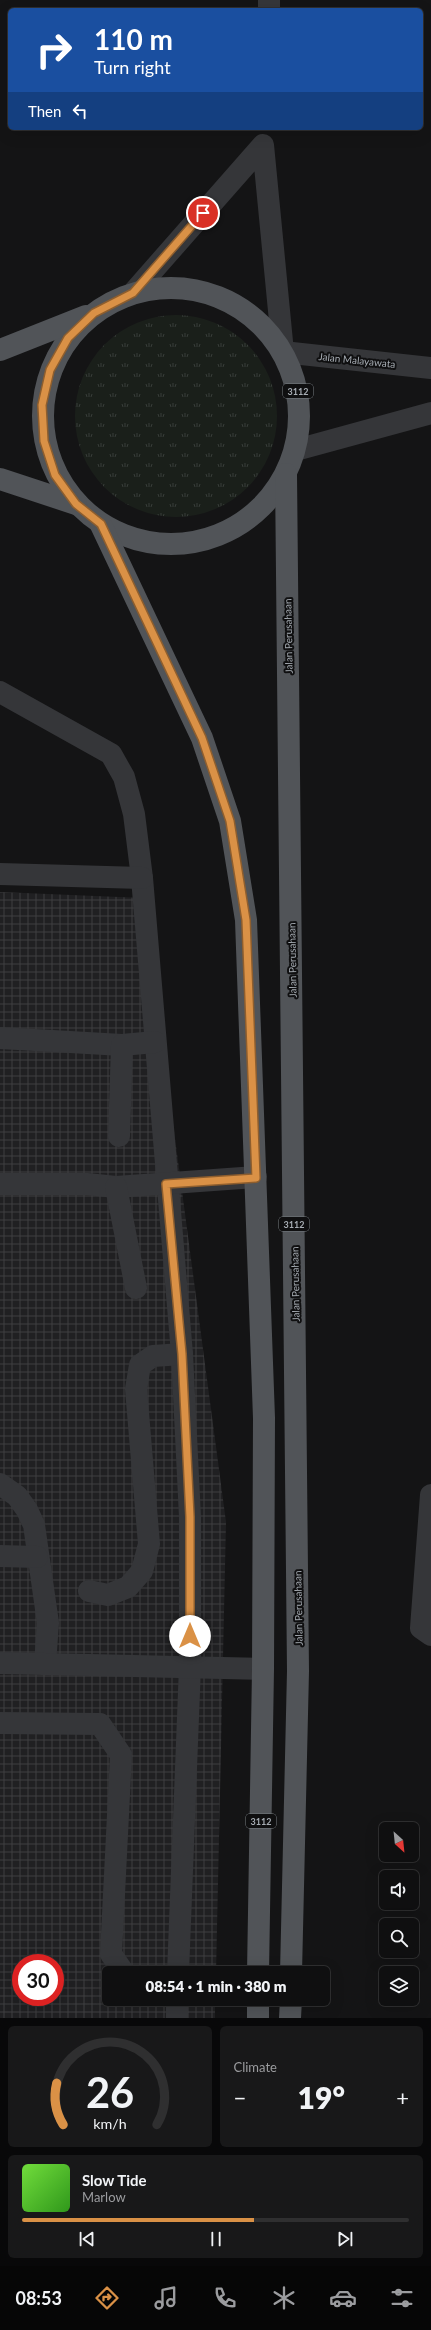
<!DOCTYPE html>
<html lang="en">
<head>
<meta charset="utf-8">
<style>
  :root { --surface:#0f0f10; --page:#181819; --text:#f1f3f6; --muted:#9b9c9f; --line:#2f2f30; --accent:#da9146 }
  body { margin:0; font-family:Lato,sans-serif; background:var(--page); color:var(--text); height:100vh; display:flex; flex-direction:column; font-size:15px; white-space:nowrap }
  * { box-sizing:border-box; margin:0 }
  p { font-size:13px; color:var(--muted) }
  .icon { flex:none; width:22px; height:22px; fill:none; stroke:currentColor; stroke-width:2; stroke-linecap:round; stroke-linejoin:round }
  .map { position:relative; height:2018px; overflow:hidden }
  .drawer { display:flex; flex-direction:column; gap:8px; padding:8px; background:#080809; flex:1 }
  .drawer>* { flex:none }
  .top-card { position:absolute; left:8px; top:8px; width:415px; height:122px; border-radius:6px; box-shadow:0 4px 16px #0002,0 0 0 1px var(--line); background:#1a4fa0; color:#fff; overflow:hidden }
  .needle { width:26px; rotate:153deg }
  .fabs { position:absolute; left:379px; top:1822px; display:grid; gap:8px }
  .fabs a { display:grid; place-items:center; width:40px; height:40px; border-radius:6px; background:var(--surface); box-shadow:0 4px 16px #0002,0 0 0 1px var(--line); font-size:20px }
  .speed { position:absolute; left:12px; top:1954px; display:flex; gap:8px; font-size:20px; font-weight:700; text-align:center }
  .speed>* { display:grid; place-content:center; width:52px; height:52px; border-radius:50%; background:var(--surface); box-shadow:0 4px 16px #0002,0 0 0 1px var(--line); line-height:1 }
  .speed .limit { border:6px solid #d22; background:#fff; color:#111 }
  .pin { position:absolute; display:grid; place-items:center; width:34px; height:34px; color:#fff; margin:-17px; border:2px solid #fff; border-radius:50%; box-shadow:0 1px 4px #0007 }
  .me { position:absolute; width:44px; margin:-22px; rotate:0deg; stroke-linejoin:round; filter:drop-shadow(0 0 3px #0008) }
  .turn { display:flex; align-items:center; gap:14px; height:84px; padding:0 20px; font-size:18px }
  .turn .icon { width:52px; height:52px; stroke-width:2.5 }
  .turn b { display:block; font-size:28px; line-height:34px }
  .then { display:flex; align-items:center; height:38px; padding:0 20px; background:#0003; gap:8px; font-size:15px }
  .big { font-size:30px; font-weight:800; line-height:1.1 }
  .drawer .widget { flex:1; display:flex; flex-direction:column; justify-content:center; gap:6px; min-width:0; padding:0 14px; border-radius:6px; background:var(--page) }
  .drawer .dial { align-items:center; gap:0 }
  .dial svg { height:104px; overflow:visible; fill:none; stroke:var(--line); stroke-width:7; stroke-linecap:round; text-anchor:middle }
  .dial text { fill:var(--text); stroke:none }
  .song { display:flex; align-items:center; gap:12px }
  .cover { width:48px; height:48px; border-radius:6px; background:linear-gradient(135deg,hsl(100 70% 55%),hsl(110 70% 35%)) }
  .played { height:4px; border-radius:2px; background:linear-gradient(90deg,var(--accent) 60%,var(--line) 60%) }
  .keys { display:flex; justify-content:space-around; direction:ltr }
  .heat { display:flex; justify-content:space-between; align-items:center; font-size:22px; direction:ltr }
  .drawer .tiles { flex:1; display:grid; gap:8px; grid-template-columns:1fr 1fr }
  .widget:last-child { grid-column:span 2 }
  .trip { position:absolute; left:102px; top:1966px; width:228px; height:40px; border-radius:6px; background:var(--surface); box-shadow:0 4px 16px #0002,0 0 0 1px var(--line); font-weight:800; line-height:40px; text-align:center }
  .menu { display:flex; height:64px; justify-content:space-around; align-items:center; background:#060606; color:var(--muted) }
  .menu .icon { width:28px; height:28px }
  .menu .active { color:var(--accent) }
  .menu b { font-size:18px; color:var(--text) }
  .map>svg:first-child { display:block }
  .industrial { fill:url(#industrial-grid); fill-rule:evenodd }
  .grass { fill:url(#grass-tufts) }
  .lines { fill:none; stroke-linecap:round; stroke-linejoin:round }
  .minor { stroke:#353639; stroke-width:22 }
  .major { stroke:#515458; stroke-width:22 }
  .route-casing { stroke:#8e5e2e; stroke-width:10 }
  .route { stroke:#da9146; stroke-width:7 }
  .labels { text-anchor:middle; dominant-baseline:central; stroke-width:4; stroke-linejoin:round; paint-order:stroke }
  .shield { fill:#0f0f10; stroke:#797e83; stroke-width:1 }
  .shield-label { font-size:9px; font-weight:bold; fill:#a7adb4 }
  .street-label { font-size:10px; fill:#a7adb4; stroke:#0f0f10 }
</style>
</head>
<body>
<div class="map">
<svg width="431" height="2018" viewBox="0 0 431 2018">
  <defs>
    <pattern id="industrial-grid" width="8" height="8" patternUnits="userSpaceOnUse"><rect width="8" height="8" fill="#202022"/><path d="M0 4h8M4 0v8" fill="none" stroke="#3e3e40"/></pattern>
    <pattern id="grass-tufts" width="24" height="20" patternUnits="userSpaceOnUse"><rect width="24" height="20" fill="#1a1f1a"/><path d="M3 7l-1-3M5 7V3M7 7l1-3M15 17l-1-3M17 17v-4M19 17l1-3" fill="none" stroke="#383d39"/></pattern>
  </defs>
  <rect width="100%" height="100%" fill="#141415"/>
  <path class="industrial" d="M0,892L143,898L226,1522L216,1973H109V1999H215V2018H0ZM21,1963H55V1997H21Z"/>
  <circle class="grass" cx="176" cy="416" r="101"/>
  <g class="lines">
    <g class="minor">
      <path d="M269,10V0"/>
      <path d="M133,293L263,145L283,352L431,368"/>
      <path d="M296,450L431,413"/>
      <path d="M0,692L111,754L124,777L134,814L142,878L182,1354L190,1517V1666L178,1973"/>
      <path d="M0,874L142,878"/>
      <path d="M0,1038L122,1045"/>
      <path d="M119,1136L122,1045L155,1042"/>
      <path d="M0,1184H87L116,1187L256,1177"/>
      <path d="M116,1187L136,1288"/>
      <path d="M0,1484L17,1496L27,1510L34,1525L48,1623L45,1664"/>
      <path d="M431,1495L421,1628L431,1635"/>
      <path d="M0,1556L37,1557"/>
      <path d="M89,1591L108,1595L128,1587L142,1571L149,1544L136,1389L140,1365L153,1356L182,1354"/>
      <path d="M0,1663L263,1669"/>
      <path d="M0,1723L100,1724L121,1755L111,1954L124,1973"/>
      <path d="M177,2018V1999"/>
    </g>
    <g class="major">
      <circle cx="171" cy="416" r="128"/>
      <path d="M0,350L86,316"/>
      <path d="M286,474L298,1671L291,1973"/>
      <path d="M0,479L76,504"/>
      <path d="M101,525L202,738L230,821L246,920L264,1418L263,1669L258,1973"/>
      <path d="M258,2018V1999"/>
      <path d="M290,2018L291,1999"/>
    </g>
  </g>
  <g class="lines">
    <g class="route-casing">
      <path id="route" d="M190,1636V1517L182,1354L166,1184L256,1178L246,920L230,821L202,738L101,524L76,504L55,475L44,441L42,405L50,370L68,338L94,313L133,293L203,213"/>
    </g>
    <use href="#route" class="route"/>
  </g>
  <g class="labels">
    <g class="shield">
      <rect x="283" y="384" width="30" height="14" rx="3"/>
      <rect x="279" y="1217" width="30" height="14" rx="3"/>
      <rect x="246" y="1814" width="30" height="14" rx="3"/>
    </g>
    <g class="shield-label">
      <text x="298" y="391">3112</text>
      <text x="294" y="1224">3112</text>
      <text x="261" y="1821">3112</text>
    </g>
    <g class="street-label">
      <text transform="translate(357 360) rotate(6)">Jalan Malayawata</text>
      <text transform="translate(288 636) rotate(-91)">Jalan Perusahaan</text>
      <text transform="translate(292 960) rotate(-91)">Jalan Perusahaan</text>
      <text transform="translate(295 1284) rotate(-91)">Jalan Perusahaan</text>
      <text transform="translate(298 1608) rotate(-91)">Jalan Perusahaan</text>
    </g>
  </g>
</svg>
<div class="fabs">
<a><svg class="needle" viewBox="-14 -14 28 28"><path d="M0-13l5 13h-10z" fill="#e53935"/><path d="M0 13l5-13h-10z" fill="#9b9c9f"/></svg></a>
<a><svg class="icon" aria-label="sound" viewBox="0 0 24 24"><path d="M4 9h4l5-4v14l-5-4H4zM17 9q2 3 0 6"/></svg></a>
<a><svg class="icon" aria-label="search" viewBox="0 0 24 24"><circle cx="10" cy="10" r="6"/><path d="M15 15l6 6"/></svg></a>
<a><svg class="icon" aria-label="layers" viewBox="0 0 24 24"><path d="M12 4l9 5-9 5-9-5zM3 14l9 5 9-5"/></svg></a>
</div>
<div class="speed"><div class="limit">30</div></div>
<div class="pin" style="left:203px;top:213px;background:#d93025"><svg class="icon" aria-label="arrive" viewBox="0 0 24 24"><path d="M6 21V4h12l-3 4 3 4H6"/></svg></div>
<svg class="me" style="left:190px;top:1636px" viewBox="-20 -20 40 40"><circle r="19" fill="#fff"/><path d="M0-13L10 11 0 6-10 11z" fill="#da9146"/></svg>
<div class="trip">08:54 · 1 min · 380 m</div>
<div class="top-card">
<div class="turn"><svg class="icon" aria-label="right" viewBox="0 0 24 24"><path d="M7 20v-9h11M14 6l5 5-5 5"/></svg><div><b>110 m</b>Turn right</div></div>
<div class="then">Then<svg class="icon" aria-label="left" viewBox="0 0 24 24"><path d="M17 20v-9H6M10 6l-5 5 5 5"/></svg></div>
</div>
</div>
<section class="drawer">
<div class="tiles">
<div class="widget dial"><svg viewBox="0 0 100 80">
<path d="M14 69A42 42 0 1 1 86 69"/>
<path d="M14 69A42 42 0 0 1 9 37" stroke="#da9146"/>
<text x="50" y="56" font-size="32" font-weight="700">26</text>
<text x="50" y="72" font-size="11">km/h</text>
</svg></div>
<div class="widget"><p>Climate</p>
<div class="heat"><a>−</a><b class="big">19°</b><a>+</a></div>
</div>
<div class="widget">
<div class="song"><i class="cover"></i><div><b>Slow Tide</b><p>Marlow</p></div></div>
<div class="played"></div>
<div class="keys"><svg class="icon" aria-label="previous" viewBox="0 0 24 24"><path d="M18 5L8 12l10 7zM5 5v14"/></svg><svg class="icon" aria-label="pause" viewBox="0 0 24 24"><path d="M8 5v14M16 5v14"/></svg><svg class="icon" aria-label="next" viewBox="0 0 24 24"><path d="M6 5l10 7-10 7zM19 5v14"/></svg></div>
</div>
</div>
</section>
<nav class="menu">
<b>08:53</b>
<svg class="icon active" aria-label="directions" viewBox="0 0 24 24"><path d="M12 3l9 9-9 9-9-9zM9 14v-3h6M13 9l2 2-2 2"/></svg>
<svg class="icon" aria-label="music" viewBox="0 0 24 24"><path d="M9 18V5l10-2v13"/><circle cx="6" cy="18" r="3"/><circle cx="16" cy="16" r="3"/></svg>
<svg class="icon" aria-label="phone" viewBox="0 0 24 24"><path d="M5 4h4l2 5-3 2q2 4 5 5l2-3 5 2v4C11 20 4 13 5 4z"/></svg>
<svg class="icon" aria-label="climate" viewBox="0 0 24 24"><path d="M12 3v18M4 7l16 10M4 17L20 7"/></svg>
<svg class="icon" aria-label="car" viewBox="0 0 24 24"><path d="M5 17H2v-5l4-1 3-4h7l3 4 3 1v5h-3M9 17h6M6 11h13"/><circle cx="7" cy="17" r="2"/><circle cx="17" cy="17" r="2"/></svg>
<svg class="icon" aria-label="filters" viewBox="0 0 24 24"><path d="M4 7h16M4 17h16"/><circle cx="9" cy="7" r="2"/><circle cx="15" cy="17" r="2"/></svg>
</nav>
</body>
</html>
